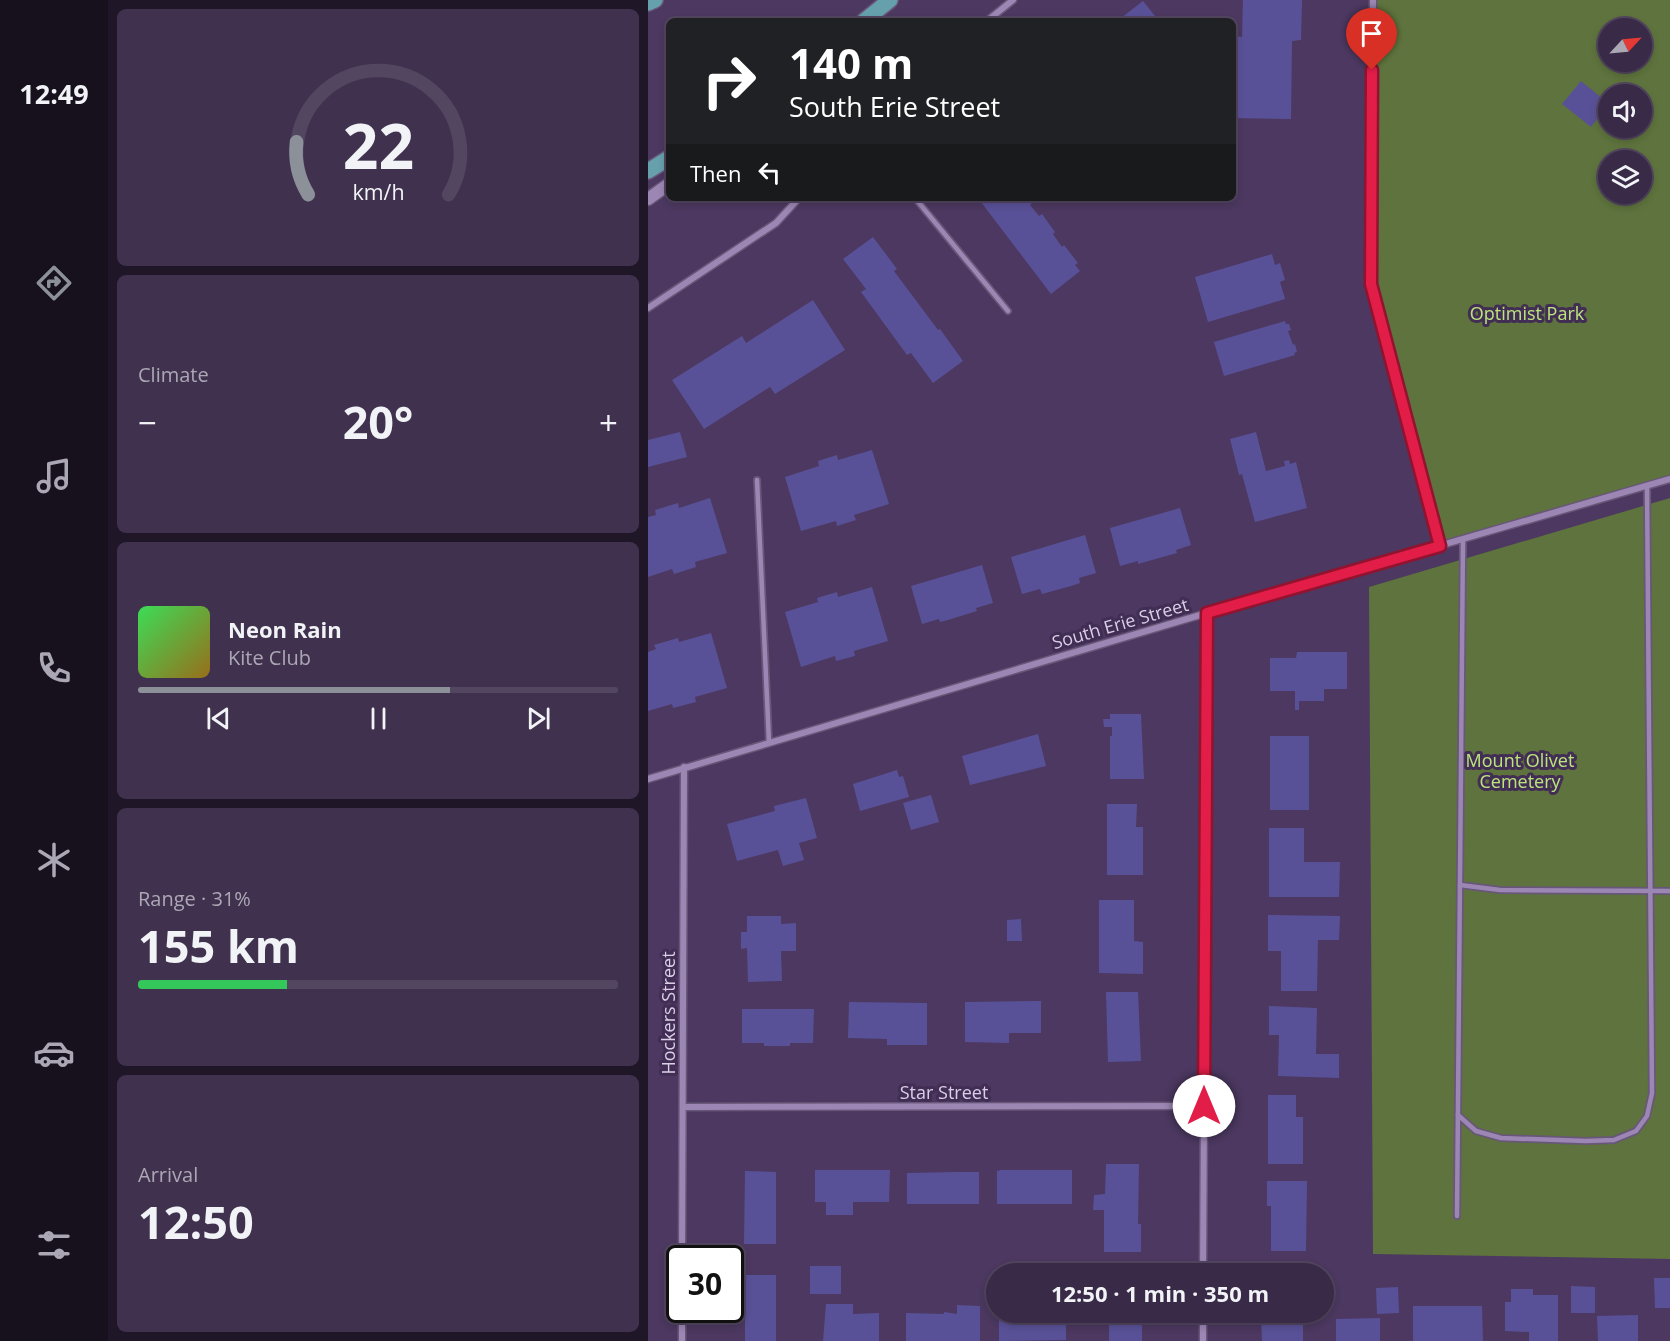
<!DOCTYPE html>
<html lang="en">
<head>
<meta charset="utf-8">
<style>
  :root { --surface:#392a48; --page:#40324f; --text:#f1f3f6; --muted:#aba7b4; --line:#534660; --accent:#8c9099 }
  body { margin:0; font-family:"Open Sans",sans-serif; background:var(--page); color:var(--text); height:100vh; display:flex; flex-direction:column; font-size:22px; white-space:nowrap }
  * { box-sizing:border-box; margin:0 }
  p { font-size:20px; color:var(--muted) }
  .icon { flex:none; width:33px; height:33px; fill:none; stroke:currentColor; stroke-width:2; stroke-linecap:round; stroke-linejoin:round }
  .map { position:relative; flex:1; overflow:hidden }
  .panel { display:flex; flex-direction:column; gap:9px; padding:9px; background:#1f1728; width:540px }
  .panel>* { flex:none }
  .guide { position:absolute; left:18px; top:18px; width:570px; height:183px; border-radius:9px; box-shadow:0 3px 9px #0003,0 0 0 2px var(--line); background:#202124; color:#fff; overflow:hidden }
  .needle { width:39px; rotate:64deg }
  .fabs { position:absolute; left:950px; top:18px; display:grid; gap:12px }
  .fabs a { display:grid; place-items:center; width:54px; height:54px; border-radius:50%; background:var(--surface); box-shadow:0 3px 9px #0003,0 0 0 2px var(--line); font-size:30px }
  .speed { position:absolute; left:18px; top:1245px; display:flex; gap:12px; font-size:30px; font-weight:700; text-align:center }
  .speed>* { display:grid; place-content:center; width:78px; height:78px; border-radius:50%; background:var(--surface); box-shadow:0 3px 9px #0003,0 0 0 2px var(--line); line-height:1 }
  .speed .limit { border:3px solid #111; border-radius:9px; background:#fff; color:#111 }
  .pin { position:absolute; display:grid; place-items:center; width:51px; height:51px; color:#fff; margin:-62px -26px; border-radius:50% 50% 50% 0; rotate:-45deg; box-shadow:0 0 6px #0007 }
  .pin .icon { rotate:45deg }
  .me { position:absolute; width:66px; margin:-33px; rotate:0deg; stroke-linejoin:round; filter:drop-shadow(0 0 4px #0008) }
  .turn { display:flex; align-items:center; gap:21px; height:126px; padding:0 24px; font-size:27px }
  .turn .icon { width:78px; height:78px; stroke-width:2.5 }
  .turn b { display:block; font-size:42px; line-height:51px }
  .then { display:flex; align-items:center; height:57px; padding:0 24px; background:#0003; gap:12px; font-size:22px }
  .big { font-size:45px; font-weight:700; line-height:1.1 }
  .panel .card { flex:1; display:flex; flex-direction:column; justify-content:center; gap:9px; min-width:0; padding:0 21px; border-radius:9px; background:var(--page) }
  .panel .dial { align-items:center; gap:0 }
  .dial svg { height:156px; overflow:visible; fill:none; stroke:var(--line); stroke-width:7; stroke-linecap:round; text-anchor:middle }
  .dial text { fill:var(--text); stroke:none }
  .song { display:flex; align-items:center; gap:18px }
  .cover { width:72px; height:72px; border-radius:9px; background:linear-gradient(135deg,hsl(130 70% 55%),hsl(40 70% 35%)) }
  .played { height:6px; border-radius:3px; background:linear-gradient(90deg,var(--accent) 65%,var(--line) 65%) }
  .keys { display:flex; justify-content:space-around; direction:ltr }
  .heat { display:flex; justify-content:space-between; align-items:center; font-size:33px; direction:ltr }
  .charge { height:9px; border-radius:4px; background:linear-gradient(90deg,#34c759 31%,var(--line) 0) }
  .trip { position:absolute; left:338px; top:1263px; width:348px; height:60px; border-radius:30px; background:var(--surface); box-shadow:0 3px 9px #0003,0 0 0 2px var(--line); font-weight:700; line-height:60px; text-align:center }
  main { display:flex; flex:1; min-height:0 }
  .tab-bar { display:flex; flex-direction:column; width:108px; justify-content:space-around; align-items:center; background:#17111d; color:var(--muted) }
  .tab-bar .icon { width:42px; height:42px }
  .tab-bar .selected { color:var(--accent) }
  .tab-bar b { font-size:27px; color:var(--text) }
  .map>svg:first-child { display:block }
  .green { fill:#5e733d; fill-rule:evenodd }
  .building { fill:#595197 }
  .lines { fill:none; stroke-linecap:round; stroke-linejoin:round }
  .lane-casing { stroke:#685778; stroke-width:8 }
  .street-casing { stroke:#685778; stroke-width:9 }
  .secondary-casing { stroke:#685778; stroke-width:15 }
  .primary-casing { stroke:#685778; stroke-width:18 }
  .lane { stroke:#9c86b4; stroke-width:4.5 }
  .street { stroke:#9c86b4; stroke-width:6 }
  .secondary { stroke:#9c86b4; stroke-width:12 }
  .primary { stroke:#66a0ac; stroke-width:15 }
  .route-casing { stroke:#92132f; stroke-width:15 }
  .route { stroke:#e11d48; stroke-width:10 }
  .labels { text-anchor:middle; dominant-baseline:central; stroke-width:6; stroke-linejoin:round; paint-order:stroke }
  .park-label { font-size:18px; fill:#bbe57b; stroke:#422d55 }
  .street-label { font-size:18px; fill:#dacfe7; stroke:#422d55 }
</style>
</head>
<body>
<main>
<nav class="tab-bar">
<b>12:49</b>
<svg class="icon selected" aria-label="directions" viewBox="0 0 24 24"><path d="M12 3l9 9-9 9-9-9zM9 14v-3h6M13 9l2 2-2 2"/></svg>
<svg class="icon" aria-label="music" viewBox="0 0 24 24"><path d="M9 18V5l10-2v13"/><circle cx="6" cy="18" r="3"/><circle cx="16" cy="16" r="3"/></svg>
<svg class="icon" aria-label="phone" viewBox="0 0 24 24"><path d="M5 4h4l2 5-3 2q2 4 5 5l2-3 5 2v4C11 20 4 13 5 4z"/></svg>
<svg class="icon" aria-label="climate" viewBox="0 0 24 24"><path d="M12 3v18M4 7l16 10M4 17L20 7"/></svg>
<svg class="icon" aria-label="car" viewBox="0 0 24 24"><path d="M5 17H2v-5l4-1 3-4h7l3 4 3 1v5h-3M9 17h6M6 11h13"/><circle cx="7" cy="17" r="2"/><circle cx="17" cy="17" r="2"/></svg>
<svg class="icon" aria-label="filters" viewBox="0 0 24 24"><path d="M4 7h16M4 17h16"/><circle cx="9" cy="7" r="2"/><circle cx="15" cy="17" r="2"/></svg>
</nav>
<section class="panel">
<div class="card dial"><svg viewBox="0 0 100 80">
<path d="M14 69A42 42 0 1 1 86 69"/>
<path d="M14 69A42 42 0 0 1 8 42" stroke="#8c9099"/>
<text x="50" y="56" font-size="32" font-weight="700">22</text>
<text x="50" y="72" font-size="11">km/h</text>
</svg></div>
<div class="card"><p>Climate</p>
<div class="heat"><a>−</a><b class="big">20°</b><a>+</a></div>
</div>
<div class="card">
<div class="song"><i class="cover"></i><div><b>Neon Rain</b><p>Kite Club</p></div></div>
<div class="played"></div>
<div class="keys"><svg class="icon" aria-label="previous" viewBox="0 0 24 24"><path d="M18 5L8 12l10 7zM5 5v14"/></svg><svg class="icon" aria-label="pause" viewBox="0 0 24 24"><path d="M8 5v14M16 5v14"/></svg><svg class="icon" aria-label="next" viewBox="0 0 24 24"><path d="M6 5l10 7-10 7zM19 5v14"/></svg></div>
</div>
<div class="card"><p>Range · 31%</p><b class="big">155 km</b><div class="charge"></div></div>
<div class="card"><p>Arrival</p><b class="big">12:50</b></div>
</section>
<div class="map">
<svg width="1022" height="1341" viewBox="0 0 1022 1341">
  <rect width="100%" height="100%" fill="#4c3860"/>
  <g class="green">
    <path d="M725,0H1022V479L792,546L723,284ZM960,28H993V62H960ZM960,94H993V128H960ZM960,160H993V194H960Z"/>
    <path d="M1022,498V1259L725,1254L721,587Z"/>
  </g>
  <g class="building">
    <path d="M595,0H654L653,40L644,41L643,119L585,118V36L594,37Z"/>
    <path d="M495,1L511,21H469Z"/>
    <path d="M933,81L960,103V105L943,127L914,104Z"/>
    <path d="M337,198H381L384,203L382,205L391,216L394,214L407,232L405,234L414,247L416,245L430,263L427,265L432,271L403,294L333,202Z"/>
    <path d="M225,237L249,269L246,271L290,330L292,329L315,361L285,383L263,353L259,355L213,292L218,289L195,259Z"/>
    <path d="M624,254L627,265L632,263L637,280L632,282L637,299L560,322L547,277Z"/>
    <path d="M165,300L197,350L127,394L122,387L56,429L24,380L94,336L98,343Z"/>
    <path d="M637,321L638,324H641L643,330L640,331L645,345L647,344L649,352L646,353L647,355L576,376L566,342Z"/>
    <path d="M32,432L39,457L0,467V440Z"/>
    <path d="M608,432L618,471L637,466L636,461L641,460L642,464L648,462L659,508L607,522L594,474L591,475L582,439Z"/>
    <path d="M224,450L241,504L206,515L208,520L189,526L188,521L153,531L137,477L171,466L170,461L189,455L190,460Z"/>
    <path d="M62,498L79,553L47,562L48,567L26,574L24,569L0,577V517L8,515L7,510L30,503L31,508Z"/>
    <path d="M532,508L543,545L528,550L529,553L490,564V561L472,566L462,528Z"/>
    <path d="M437,535L448,573L431,578L432,583L423,586L394,594L392,589L374,594L363,557Z"/>
    <path d="M334,565L345,603L328,608L329,611L300,620L292,622L291,619L274,624L263,586Z"/>
    <path d="M224,587L240,641L206,651L207,656L188,661L187,656L153,667L137,612L170,602L169,598L189,592L190,597Z"/>
    <path d="M63,633L79,688L47,697L48,702L25,708L24,704L0,711V652L8,649L6,645L30,638L31,642Z"/>
    <path d="M649,652H699V689H676V701H651V710H647V691H622V658H648Z"/>
    <path d="M462,714H493L496,779H462V736H464V727H456L455,719H462Z"/>
    <path d="M390,734L398,766L322,785L314,756Z"/>
    <rect x="622" y="736" width="39" height="74"/>
    <path d="M249,770L251,777L255,776L261,797L212,811L205,784Z"/>
    <path d="M283,795L291,822L263,830L255,803Z"/>
    <path d="M158,798L169,838L151,843L156,860L135,866L130,850L89,861L79,824L127,811L126,806Z"/>
    <path d="M459,804H489L488,827H495V875H459Z"/>
    <path d="M621,828H656V862H692L691,897H621Z"/>
    <path d="M451,900H486V941L495,942V974L451,973Z"/>
    <path d="M620,915L692,916L691,940H670L669,991H633V951H620Z"/>
    <path d="M99,916H133V924L148,923V951H133L134,981L100,982L99,948L93,949V932H99Z"/>
    <path d="M373,919L374,941H359V920Z"/>
    <path d="M458,992H490L493,1061L460,1062Z"/>
    <path d="M393,1001V1033H361V1043L317,1042V1002Z"/>
    <path d="M201,1002L279,1003V1045H239V1039L200,1038Z"/>
    <path d="M621,1006L669,1008L668,1054H691V1078L630,1076L631,1035H621Z"/>
    <path d="M94,1009H166L165,1043H142V1046H116V1043H94Z"/>
    <path d="M620,1095H648V1117H655V1164H620Z"/>
    <path d="M458,1164H491L490,1224H493V1252H456V1210H445L446,1195L457,1194Z"/>
    <path d="M167,1170H242L241,1202H205V1215H178V1202H167Z"/>
    <path d="M353,1170H424V1204H349V1171Z"/>
    <path d="M97,1171L128,1172V1244H96Z"/>
    <path d="M308,1172H331V1204H259V1173Z"/>
    <path d="M619,1181H659L658,1251H623V1206H619Z"/>
    <rect x="620" y="1264" width="26" height="10"/>
    <rect x="162" y="1266" width="31" height="28"/>
    <rect x="97" y="1275" width="31" height="66"/>
    <path d="M1006,1278H1022V1308H1007Z"/>
    <path d="M923,1286L947,1287V1313H923Z"/>
    <path d="M750,1287L751,1313L729,1314L728,1288Z"/>
    <path d="M863,1289H885V1295H910V1341H881V1332L857,1331V1302H863Z"/>
    <path d="M178,1304H205V1314L231,1313V1341H175Z"/>
    <path d="M309,1305L332,1306V1341H258V1313L296,1314V1312L309,1314Z"/>
    <path d="M765,1306H834L835,1341H765Z"/>
    <path d="M391,1312H418V1340L351,1341V1319H391Z"/>
    <path d="M461,1312H499V1322H494V1341H461Z"/>
    <path d="M990,1315V1341H950L949,1316Z"/>
    <path d="M613,1318H655V1341H614Z"/>
    <path d="M732,1318V1341H688V1319Z"/>
  </g>
  <g class="lines">
    <g class="lane-casing">
      <g id="lane">
        <path d="M267,198L360,311"/>
        <path d="M109,480L121,742"/>
        <path d="M812,885L852,890L1022,891"/>
        <path d="M810,1115L828,1131L853,1138L938,1141L966,1140L988,1131L999,1116L1004,1093L999,485"/>
        <path d="M809,1216L815,539"/>
      </g>
    </g>
    <g class="street-casing">
      <g id="street">
        <path d="M725,0L723,284L792,546"/>
        <path d="M339,21L365,0"/>
        <path d="M0,308L128,223L151,198"/>
        <path d="M0,779L559,613L1022,479"/>
        <path d="M35,1107L556,1106"/>
        <path d="M34,1258L36,767"/>
        <path d="M555,1274L559,613"/>
        <path d="M34,1341V1310"/>
        <path d="M555,1341V1312"/>
      </g>
    </g>
    <g class="secondary-casing">
      <path id="secondary" d="M0,199L21,184"/>
    </g>
    <g class="primary-casing">
      <g id="primary">
        <path d="M0,3L7,0"/>
        <path d="M216,21L242,0"/>
        <path d="M0,171L21,158"/>
      </g>
    </g>
    <use href="#lane" class="lane"/>
    <use href="#street" class="street"/>
    <use href="#secondary" class="secondary"/>
    <use href="#primary" class="primary"/>
  </g>
  <g class="lines">
    <g class="route-casing">
      <path id="route" d="M556,1106L559,613L792,546L723,284L724,70"/>
    </g>
    <use href="#route" class="route"/>
  </g>
  <g class="labels">
    <g class="park-label">
      <text x="879" y="313">Optimist Park</text>
      <text x="872" y="760">Mount Olivet<tspan x="872" dy="21">Cemetery</tspan></text>
    </g>
    <g class="street-label">
      <text transform="translate(472 623) rotate(-16)">South Erie Street</text>
      <text transform="translate(20 1013) rotate(-90)">Hockers Street</text>
      <text x="296" y="1092">Star Street</text>
    </g>
  </g>
</svg>
<div class="fabs">
<a><svg class="needle" viewBox="-14 -14 28 28"><path d="M0-13l5 13h-10z" fill="#e53935"/><path d="M0 13l5-13h-10z" fill="#aba7b4"/></svg></a>
<a><svg class="icon" aria-label="sound" viewBox="0 0 24 24"><path d="M4 9h4l5-4v14l-5-4H4zM17 9q2 3 0 6"/></svg></a>
<a><svg class="icon" aria-label="layers" viewBox="0 0 24 24"><path d="M12 4l9 5-9 5-9-5zM3 14l9 5 9-5"/></svg></a>
</div>
<div class="speed"><div class="limit">30</div></div>
<div class="pin" style="left:724px;top:70px;background:#d93025"><svg class="icon" aria-label="arrive" viewBox="0 0 24 24"><path d="M6 21V4h12l-3 4 3 4H6"/></svg></div>
<svg class="me" style="left:556px;top:1106px" viewBox="-20 -20 40 40"><circle r="19" fill="#fff"/><path d="M0-13L10 11 0 6-10 11z" fill="#e11d48"/></svg>
<div class="trip">12:50 · 1 min · 350 m</div>
<div class="guide">
<div class="turn"><svg class="icon" aria-label="right" viewBox="0 0 24 24"><path d="M7 20v-9h11M14 6l5 5-5 5"/></svg><div><b>140 m</b>South Erie Street</div></div>
<div class="then">Then<svg class="icon" aria-label="left" viewBox="0 0 24 24"><path d="M17 20v-9H6M10 6l-5 5 5 5"/></svg></div>
</div>
</div>
</main>
</body>
</html>
